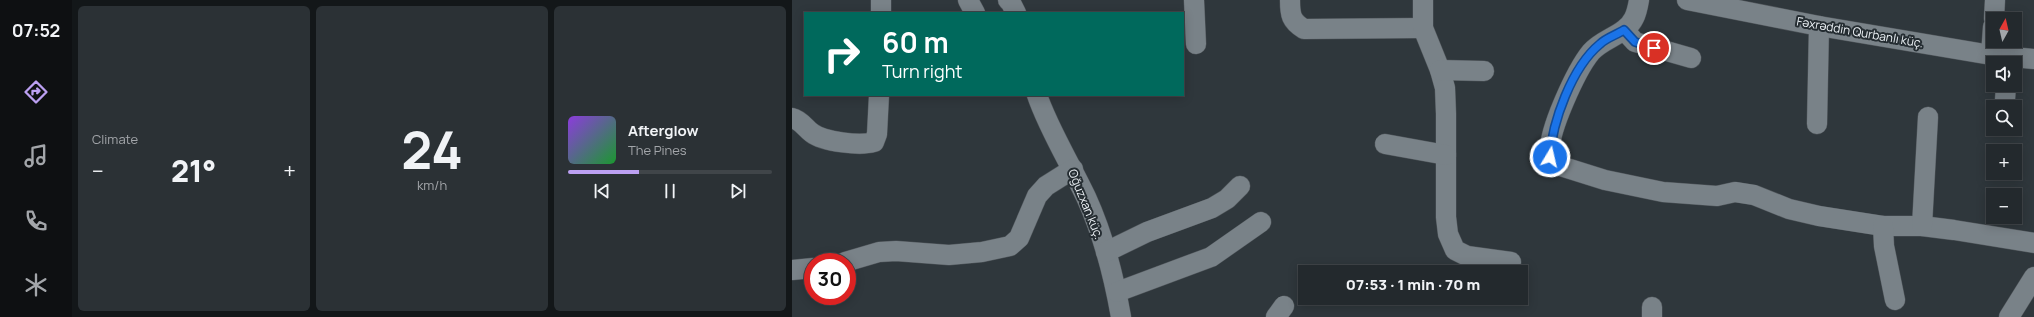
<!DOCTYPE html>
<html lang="en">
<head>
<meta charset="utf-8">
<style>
  :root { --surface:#23292d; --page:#2b3135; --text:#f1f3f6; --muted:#a3a6aa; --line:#404549; --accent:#bca0f2 }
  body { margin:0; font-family:Manrope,sans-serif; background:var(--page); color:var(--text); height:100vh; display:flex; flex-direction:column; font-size:15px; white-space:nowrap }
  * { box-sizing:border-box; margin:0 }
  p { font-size:13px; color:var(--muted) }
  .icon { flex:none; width:22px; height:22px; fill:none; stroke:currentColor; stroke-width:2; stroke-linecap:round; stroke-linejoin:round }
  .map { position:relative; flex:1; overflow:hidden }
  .drawer { display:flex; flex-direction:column; gap:6px; padding:6px; background:#131719; width:720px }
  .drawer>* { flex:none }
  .guide { position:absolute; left:12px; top:12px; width:380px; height:84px; border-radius:0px; box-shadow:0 2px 10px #0003,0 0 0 1px var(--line); background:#00695c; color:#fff; overflow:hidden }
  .needle { width:26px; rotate:8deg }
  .tools { position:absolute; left:1194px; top:12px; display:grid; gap:8px }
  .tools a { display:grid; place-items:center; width:36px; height:36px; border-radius:0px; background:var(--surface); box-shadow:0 2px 10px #0003,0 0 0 1px var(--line); font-size:20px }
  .speed { position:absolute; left:12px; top:253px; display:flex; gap:8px; font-size:20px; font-weight:700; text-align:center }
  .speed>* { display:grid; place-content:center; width:52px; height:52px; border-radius:50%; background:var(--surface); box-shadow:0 2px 10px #0003,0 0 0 1px var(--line); line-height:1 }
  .speed .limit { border:6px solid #d22; background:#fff; color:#111 }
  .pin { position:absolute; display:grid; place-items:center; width:34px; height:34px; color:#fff; margin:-17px; border:2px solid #fff; border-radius:50%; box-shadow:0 1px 4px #0007 }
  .me { position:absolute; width:44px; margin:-22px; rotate:9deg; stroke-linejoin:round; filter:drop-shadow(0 0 3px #0008) }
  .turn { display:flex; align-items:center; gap:14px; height:84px; padding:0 12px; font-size:18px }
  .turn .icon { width:52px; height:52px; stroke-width:2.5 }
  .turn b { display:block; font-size:28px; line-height:34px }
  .big { font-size:30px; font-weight:800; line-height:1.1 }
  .drawer .tile { flex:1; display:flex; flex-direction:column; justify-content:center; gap:6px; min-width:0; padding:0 14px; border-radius:6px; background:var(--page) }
  .drawer .dial { align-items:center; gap:0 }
  .dial b { font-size:52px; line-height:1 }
  .song { display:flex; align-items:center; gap:12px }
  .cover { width:48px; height:48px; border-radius:6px; background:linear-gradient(135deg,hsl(270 70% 55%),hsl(130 70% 35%)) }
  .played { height:4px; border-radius:2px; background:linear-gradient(90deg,var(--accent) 35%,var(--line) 35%) }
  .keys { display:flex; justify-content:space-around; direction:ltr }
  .heat { display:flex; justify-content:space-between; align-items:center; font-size:22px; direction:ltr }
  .drawer .tiles { flex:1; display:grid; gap:6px; grid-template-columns:repeat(3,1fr) }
  .trip { position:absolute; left:506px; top:265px; width:230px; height:40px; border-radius:0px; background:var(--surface); box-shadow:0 2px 10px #0003,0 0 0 1px var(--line); font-weight:800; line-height:40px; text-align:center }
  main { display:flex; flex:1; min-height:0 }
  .dock { display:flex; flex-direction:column; width:72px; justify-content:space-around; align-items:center; background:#0e1012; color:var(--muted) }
  .dock .icon { width:28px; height:28px }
  .dock .on { color:var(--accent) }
  .dock b { font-size:18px; color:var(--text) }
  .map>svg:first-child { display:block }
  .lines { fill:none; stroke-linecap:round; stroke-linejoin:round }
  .minor-casing { stroke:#4f555a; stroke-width:21 }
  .minor { stroke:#798288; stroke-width:20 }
  .route-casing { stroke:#114b97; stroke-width:10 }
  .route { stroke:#1a73e8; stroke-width:7 }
  .labels { text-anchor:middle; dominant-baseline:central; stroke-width:4; stroke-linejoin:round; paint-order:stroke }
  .street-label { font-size:12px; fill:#edf2f6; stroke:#252d32 }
</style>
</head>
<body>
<main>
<nav class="dock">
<b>07:52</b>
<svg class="icon on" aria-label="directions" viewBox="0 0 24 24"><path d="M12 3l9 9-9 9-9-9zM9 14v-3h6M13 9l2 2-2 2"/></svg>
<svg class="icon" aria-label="music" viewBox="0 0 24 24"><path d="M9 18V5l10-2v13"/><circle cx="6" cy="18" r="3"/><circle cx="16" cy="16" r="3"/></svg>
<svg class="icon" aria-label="phone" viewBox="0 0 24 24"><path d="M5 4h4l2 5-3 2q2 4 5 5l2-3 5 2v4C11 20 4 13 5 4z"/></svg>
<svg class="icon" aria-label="climate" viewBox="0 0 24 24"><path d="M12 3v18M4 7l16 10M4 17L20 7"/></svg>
</nav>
<section class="drawer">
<div class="tiles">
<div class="tile"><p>Climate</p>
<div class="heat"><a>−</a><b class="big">21°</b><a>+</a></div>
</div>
<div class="tile dial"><b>24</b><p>km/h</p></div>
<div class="tile">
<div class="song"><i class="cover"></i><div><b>Afterglow</b><p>The Pines</p></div></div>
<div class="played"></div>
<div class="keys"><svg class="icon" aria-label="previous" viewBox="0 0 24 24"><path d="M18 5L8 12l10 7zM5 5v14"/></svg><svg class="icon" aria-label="pause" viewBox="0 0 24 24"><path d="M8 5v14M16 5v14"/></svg><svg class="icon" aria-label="next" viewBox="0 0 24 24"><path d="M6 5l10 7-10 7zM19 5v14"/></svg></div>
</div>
</div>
</section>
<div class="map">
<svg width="1242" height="317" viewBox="0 0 1242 317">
  <rect width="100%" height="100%" fill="#2f373c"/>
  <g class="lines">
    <g class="minor-casing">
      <g id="minor">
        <path d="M176,0L183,13"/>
        <path d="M216,0L219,3L224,13"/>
        <path d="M402,0L404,44"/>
        <path d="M498,0C498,15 499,21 512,29L631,28"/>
        <path d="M631,0V28L648,70L653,88L654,114V217L656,234L663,250L675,256L719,262"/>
        <path d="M847,0C846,6 845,12 842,18C834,35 811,38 799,52C785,69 754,134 758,156C758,159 761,162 762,164L813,180L871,192L925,196L943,192L962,195L997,209L1027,216L1091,226H1130L1162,230L1242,243"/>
        <path d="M895,0L1027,26L1199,55L1242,59"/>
        <path d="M89,13V0"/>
        <path d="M1202,19L1203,0"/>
        <path d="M832,30L843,42L899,58"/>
        <path d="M1199,55L1201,27"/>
        <path d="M648,70L692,71"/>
        <path d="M245,95C257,130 278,163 294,197C311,234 322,277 329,317"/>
        <path d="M1213,100L1214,85"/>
        <path d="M0,118C9,120 13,128 20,133C32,142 68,146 82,142L85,134L87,95"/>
        <path d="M1025,124L1027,26"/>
        <path d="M593,144L654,155"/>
        <path d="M1091,226L1092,246L1103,300"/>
        <path d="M1130,226L1136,117"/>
        <path d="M314,252L355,232L420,208L435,199L448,186"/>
        <path d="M53,262L87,252L104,251L157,255L190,252L218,246L227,238L245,196L254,186L281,169"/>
        <path d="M0,270L21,268"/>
        <path d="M325,292L419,257L469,222"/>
        <path d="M860,307V317"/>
        <path d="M484,317L492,306"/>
        <path d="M1217,317L1242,277"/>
      </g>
    </g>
    <use href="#minor" class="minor"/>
  </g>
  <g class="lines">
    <g class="route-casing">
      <path id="route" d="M758,157C760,122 780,67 808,44C814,38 824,35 832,30L843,42L862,48"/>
    </g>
    <use href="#route" class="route"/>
  </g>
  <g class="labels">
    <g class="street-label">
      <text transform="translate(1068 32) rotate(10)">Fəxrəddin Qurbanlı küç.</text>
      <text transform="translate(294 204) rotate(68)">Oğuzxan küç.</text>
    </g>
  </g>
</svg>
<div class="tools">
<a><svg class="needle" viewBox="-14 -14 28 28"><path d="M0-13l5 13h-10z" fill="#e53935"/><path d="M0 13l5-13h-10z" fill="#a3a6aa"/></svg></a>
<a><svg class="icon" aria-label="sound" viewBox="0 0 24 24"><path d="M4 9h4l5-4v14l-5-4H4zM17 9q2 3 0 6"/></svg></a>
<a><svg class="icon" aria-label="search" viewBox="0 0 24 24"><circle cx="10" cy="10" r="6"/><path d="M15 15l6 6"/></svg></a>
<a>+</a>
<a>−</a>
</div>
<div class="speed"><div class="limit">30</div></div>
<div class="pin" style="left:862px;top:48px;background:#d93025"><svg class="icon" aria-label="arrive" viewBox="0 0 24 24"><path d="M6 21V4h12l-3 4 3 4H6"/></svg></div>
<svg class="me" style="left:758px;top:157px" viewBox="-20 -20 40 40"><circle r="17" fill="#1a73e8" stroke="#fff" stroke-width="3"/><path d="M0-11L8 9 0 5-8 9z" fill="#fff"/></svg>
<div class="trip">07:53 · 1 min · 70 m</div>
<div class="guide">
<div class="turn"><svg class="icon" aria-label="right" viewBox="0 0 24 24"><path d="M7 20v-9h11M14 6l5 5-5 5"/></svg><div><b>60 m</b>Turn right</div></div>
</div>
</div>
</main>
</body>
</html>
